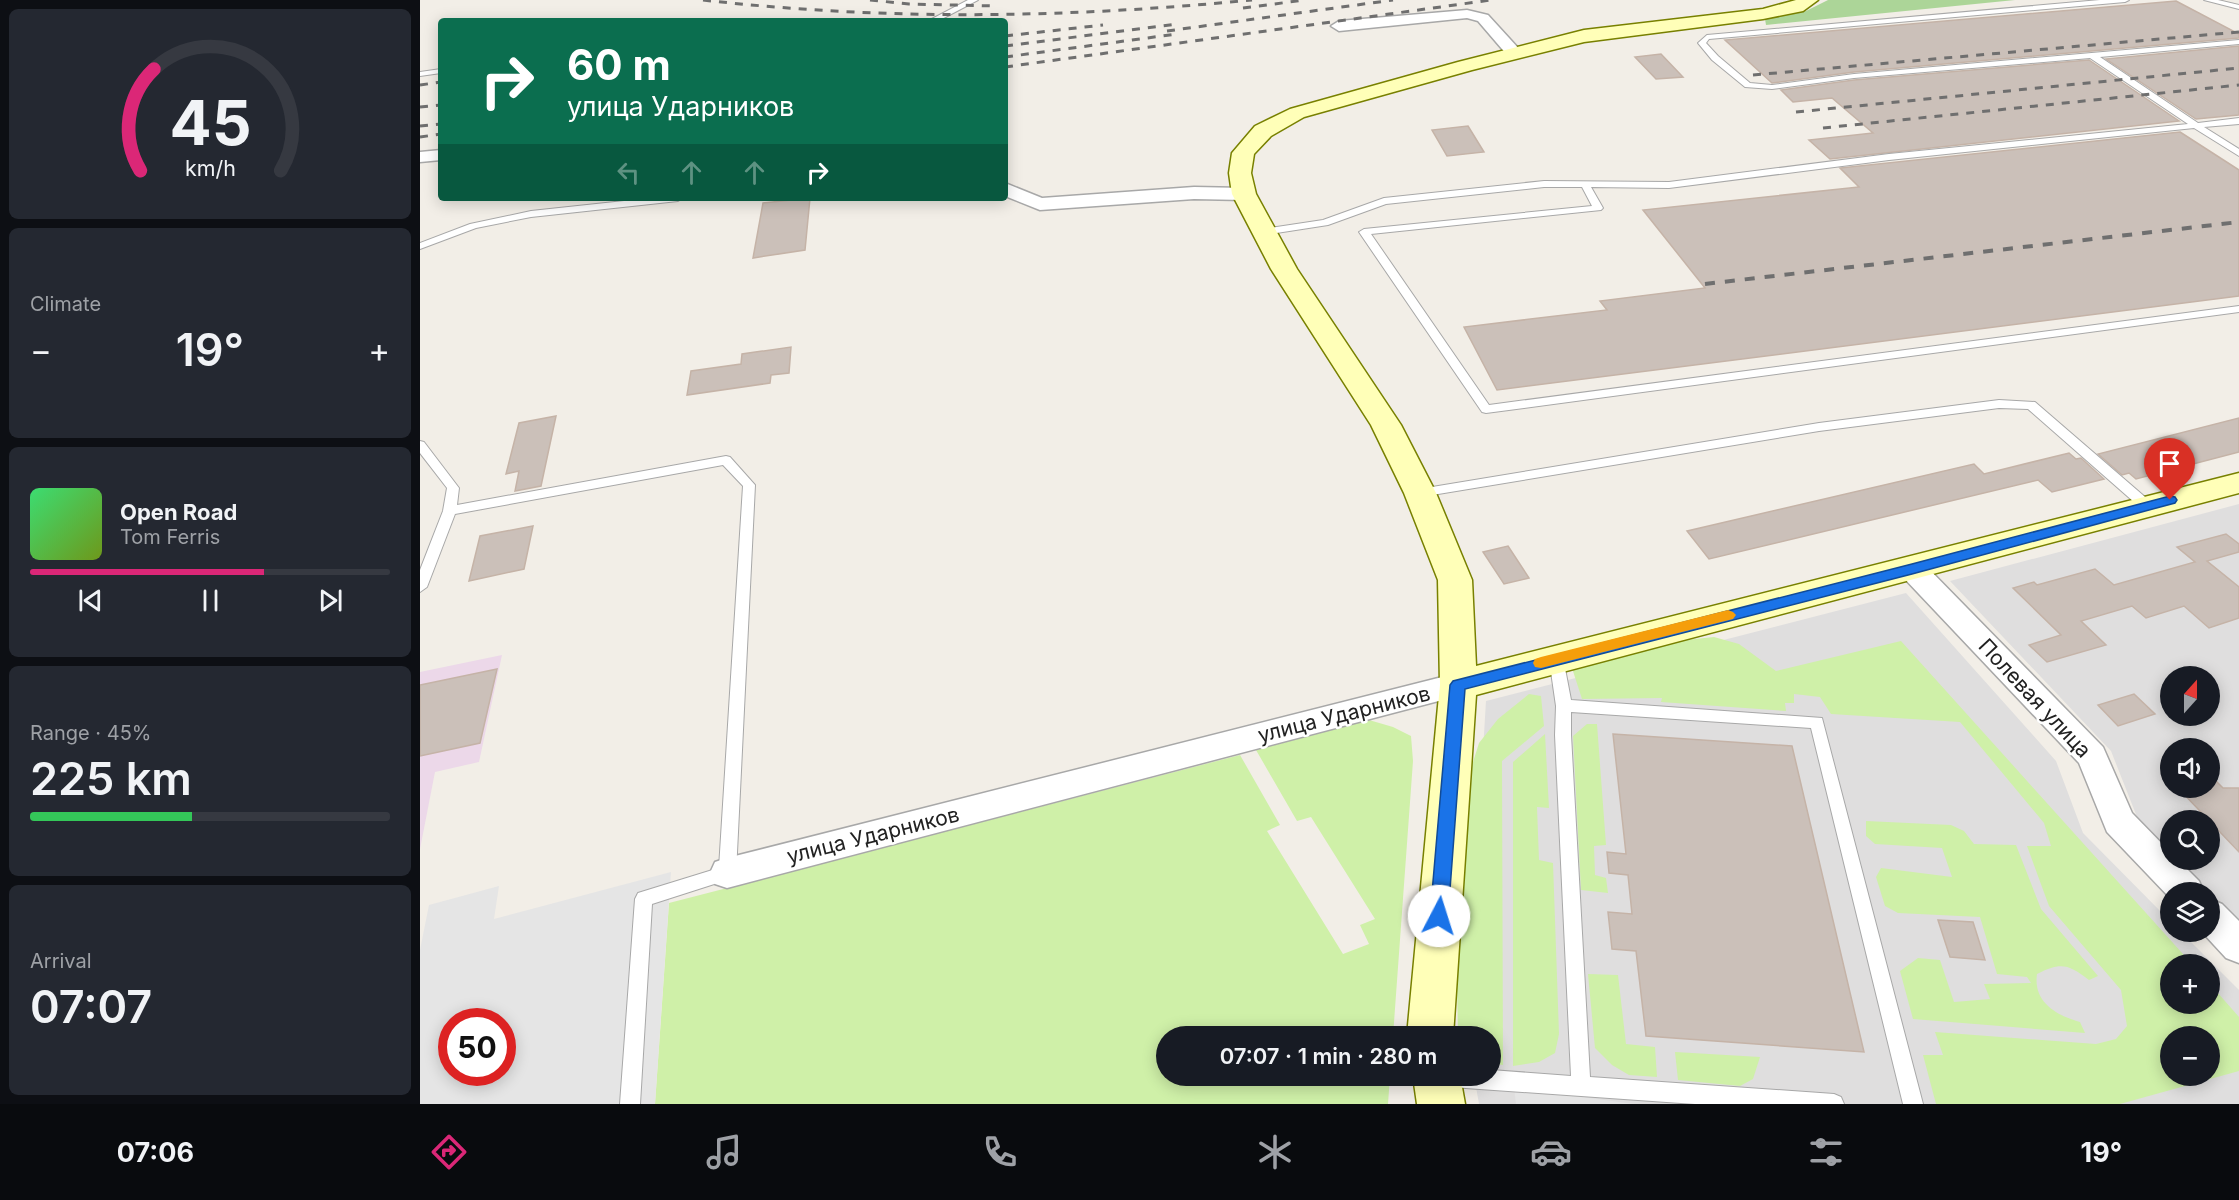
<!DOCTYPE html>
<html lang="en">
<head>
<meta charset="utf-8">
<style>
  :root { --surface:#171b24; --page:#242831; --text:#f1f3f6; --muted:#9ea1a6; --line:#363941; --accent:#db2777 }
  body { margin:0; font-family:Inter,sans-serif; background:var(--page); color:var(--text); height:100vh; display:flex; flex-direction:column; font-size:22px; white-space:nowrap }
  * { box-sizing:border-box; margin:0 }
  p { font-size:20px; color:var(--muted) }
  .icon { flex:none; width:33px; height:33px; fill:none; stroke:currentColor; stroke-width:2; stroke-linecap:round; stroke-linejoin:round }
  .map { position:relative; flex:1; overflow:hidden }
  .details { display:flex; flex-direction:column; gap:9px; padding:9px; background:#0d0f14; width:420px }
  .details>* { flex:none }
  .top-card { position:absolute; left:18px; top:18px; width:570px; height:183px; border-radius:6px; box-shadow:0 3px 15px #0003; background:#0b6e4f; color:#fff; overflow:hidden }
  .needle { width:39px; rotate:21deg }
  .controls { position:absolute; left:1740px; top:666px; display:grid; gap:12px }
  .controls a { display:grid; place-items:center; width:60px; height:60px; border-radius:50%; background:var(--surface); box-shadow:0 3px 15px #0003; font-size:30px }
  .speed { position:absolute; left:18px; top:1008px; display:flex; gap:12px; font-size:30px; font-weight:700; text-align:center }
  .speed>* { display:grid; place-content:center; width:78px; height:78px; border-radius:50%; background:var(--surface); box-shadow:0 3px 15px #0003; line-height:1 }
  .speed .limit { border:9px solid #d22; background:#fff; color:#111 }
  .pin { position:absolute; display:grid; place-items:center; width:51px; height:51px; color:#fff; margin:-62px -26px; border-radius:50% 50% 50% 0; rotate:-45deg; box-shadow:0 0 6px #0007 }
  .pin .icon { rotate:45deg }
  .me { position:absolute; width:66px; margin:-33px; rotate:5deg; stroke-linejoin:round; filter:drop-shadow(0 0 4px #0008) }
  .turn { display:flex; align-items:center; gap:21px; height:126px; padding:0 30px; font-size:27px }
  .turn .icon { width:78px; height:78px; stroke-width:2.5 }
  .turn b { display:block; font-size:42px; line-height:51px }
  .lanes { display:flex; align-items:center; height:57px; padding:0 30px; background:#0003; justify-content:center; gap:30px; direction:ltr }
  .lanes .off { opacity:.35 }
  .big { font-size:45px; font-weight:600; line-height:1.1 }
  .details .tile { flex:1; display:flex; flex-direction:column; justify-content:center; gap:9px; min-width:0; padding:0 21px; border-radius:9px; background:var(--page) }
  .details .dial { align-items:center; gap:0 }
  .dial svg { height:156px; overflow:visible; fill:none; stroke:var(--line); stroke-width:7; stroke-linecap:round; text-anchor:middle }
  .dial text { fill:var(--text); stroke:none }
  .song { display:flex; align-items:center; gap:18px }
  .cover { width:72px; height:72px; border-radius:9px; background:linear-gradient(135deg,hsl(140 70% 55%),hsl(80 70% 35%)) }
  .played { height:6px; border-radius:3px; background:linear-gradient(90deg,var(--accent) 65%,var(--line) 65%) }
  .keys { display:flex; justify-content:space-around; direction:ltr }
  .heat { display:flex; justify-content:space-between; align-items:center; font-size:33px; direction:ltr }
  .charge { height:9px; border-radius:4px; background:linear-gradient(90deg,#34c759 45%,var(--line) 0) }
  .trip { position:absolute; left:736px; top:1026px; width:345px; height:60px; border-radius:30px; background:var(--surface); box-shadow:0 3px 15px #0003; font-weight:600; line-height:60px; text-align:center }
  .menu { display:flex; height:96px; justify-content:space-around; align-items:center; background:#090b0e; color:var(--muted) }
  .menu .icon { width:42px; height:42px }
  .menu .active { color:var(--accent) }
  .menu b { font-size:27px; color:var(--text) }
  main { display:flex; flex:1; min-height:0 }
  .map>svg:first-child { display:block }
  .residential { fill:#dfdede; fill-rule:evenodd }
  .industrial { fill:#ecd8e9 }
  .grass { fill:#cff0a8; fill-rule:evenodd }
  .forest { fill:#acd598 }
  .parking { fill:#e5e5e5; fill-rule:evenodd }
  .building { fill:#cbc0b9; stroke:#c5b3a7; stroke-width:1.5 }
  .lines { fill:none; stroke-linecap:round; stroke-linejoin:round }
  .lane-casing { stroke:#a8a8a8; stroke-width:2 }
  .street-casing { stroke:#a8a8a8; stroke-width:3 }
  .secondary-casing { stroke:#788000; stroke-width:3 }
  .lane { fill:#fff; fill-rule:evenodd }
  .street { fill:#fff; fill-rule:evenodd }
  .secondary { fill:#ffffb8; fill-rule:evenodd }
  .rail-far1 { stroke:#6f6f6f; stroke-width:3; stroke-dasharray:8 8; stroke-linecap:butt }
  .rail { stroke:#6f6f6f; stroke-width:4; stroke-dasharray:10 10; stroke-linecap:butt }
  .route { fill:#1a73e8; stroke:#114b97; stroke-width:1.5 }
  .slow { fill:#f59e0b }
  .labels { text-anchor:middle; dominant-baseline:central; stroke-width:5; stroke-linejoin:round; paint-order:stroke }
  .street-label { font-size:21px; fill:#212121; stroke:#fff }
</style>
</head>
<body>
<main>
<section class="details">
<div class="tile dial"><svg viewBox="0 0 100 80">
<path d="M14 69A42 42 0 1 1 86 69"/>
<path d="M14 69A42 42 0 0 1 21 17" stroke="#db2777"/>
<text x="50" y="56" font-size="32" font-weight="700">45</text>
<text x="50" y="72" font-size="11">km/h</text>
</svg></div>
<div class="tile"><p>Climate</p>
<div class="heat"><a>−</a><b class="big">19°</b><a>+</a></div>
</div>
<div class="tile">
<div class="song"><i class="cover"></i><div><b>Open Road</b><p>Tom Ferris</p></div></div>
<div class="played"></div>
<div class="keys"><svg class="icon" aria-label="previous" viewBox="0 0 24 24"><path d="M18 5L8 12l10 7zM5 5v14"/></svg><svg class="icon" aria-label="pause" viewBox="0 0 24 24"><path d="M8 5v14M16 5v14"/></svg><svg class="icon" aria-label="next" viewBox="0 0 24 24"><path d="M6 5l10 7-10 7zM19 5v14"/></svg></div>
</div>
<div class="tile"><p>Range · 45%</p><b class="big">225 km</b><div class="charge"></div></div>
<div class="tile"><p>Arrival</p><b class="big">07:07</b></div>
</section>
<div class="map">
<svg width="1819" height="1104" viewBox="0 0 1819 1104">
  <rect width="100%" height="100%" fill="#f2eee7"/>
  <g class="residential">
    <path d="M1819,504V925L1756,860H1790V820H1750V854L1719,822L1691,751L1530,581ZM1750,676H1790V716H1750ZM1750,748H1790V788H1750Z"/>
    <path d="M1486,593L1636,761L1663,833L1750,921V932H1761L1819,990V1104H1059L1054,1076H1071V1036H1047L1046,1032L1066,701ZM1750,964H1790V1004H1750ZM1750,1036H1790V1076H1750Z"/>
  </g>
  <path class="industrial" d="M82,655L59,762L15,772L0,849V672Z"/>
  <g class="grass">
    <path d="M1294,637L1319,644L1356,671L1481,641L1772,964H1750V1004H1790V984L1819,1017V1071L1700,1104H1516L1503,1055H1523L1515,1032L1676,1044L1696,1039L1707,1026L1701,990L1629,906L1607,846H1631L1624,823L1540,722L1411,714L1400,697L1374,694V703H1365L1366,711L1241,702L1242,698L1162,699L1152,668L1265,640ZM1750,1036H1790V1076H1750Z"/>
    <path d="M1109,694L1121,696L1124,726L1082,761L1083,1065L1071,1063V1036H1038L1037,987L1048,778L1059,743L1078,719Z"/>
    <path d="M949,720L973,727L991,736L993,761L973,1036H747V1076H970L968,1104H235L249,903L820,755L860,825L847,831L923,954L949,944L940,925L955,919L891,817L877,821L836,750Z"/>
    <path d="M1167,724H1177L1186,845L1174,846L1175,875L1186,878L1188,893L1161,890L1153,736Z"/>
    <path d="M1125,734L1129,808L1117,807L1119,860L1133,863L1139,1034L1135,1053L1119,1062L1093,1066V762Z"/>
    <path d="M1446,821L1531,825L1544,831L1554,844L1596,845L1621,909L1678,976L1669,980C1648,964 1641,962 1617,974C1613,1002 1636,1015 1660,1022L1665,1033L1493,1019L1480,971L1498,958L1520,960L1534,1002L1570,999L1564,984L1611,983L1607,977L1577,974L1560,917L1478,913L1465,906L1456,877L1461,868L1532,877L1522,848L1455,844L1446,836Z"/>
    <path d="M1168,974L1198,975L1206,1044L1235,1047L1237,1077L1209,1075L1192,1065L1175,1048Z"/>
    <path d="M1255,1052L1340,1057L1333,1079L1320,1086L1258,1080Z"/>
  </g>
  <path class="forest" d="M1408,0H1595L1346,25L1345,19L1386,11Z"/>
  <g class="parking">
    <path d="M251,872L235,1104H0V950L9,905L79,886L74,919ZM32,1022H82V1072H32Z"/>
    <path d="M1094,1088L1214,1104H1096Z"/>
  </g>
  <g class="building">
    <path d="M1756,1L1819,34V38L1434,72L1352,83L1305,40Z"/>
    <path d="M1819,46V115L1776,119L1686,59Z"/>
    <path d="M1241,54L1263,77L1236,79L1215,57Z"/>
    <path d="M1669,60L1759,121L1410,159L1389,140L1453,133L1412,98L1373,102L1361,90L1434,80Z"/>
    <path d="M1048,126L1064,152L1027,156L1012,130Z"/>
    <path d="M1760,132L1819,170V296L1077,390L1044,327L1187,310L1180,301L1285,288L1223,210L1439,187L1420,168Z"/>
    <path d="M390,198L385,250L333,258L343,203Z"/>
    <path d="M371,347L369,373L351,375L350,383L267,395L271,371L321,364L322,354Z"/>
    <path d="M136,416L121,486L95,491L99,471L86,474L99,423Z"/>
    <path d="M1819,418V452L1716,479L1709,473L1702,475L1678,454Z"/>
    <path d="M1649,453L1656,459L1661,458L1684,479L1632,492L1618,480L1289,559L1267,531L1554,464L1564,474Z"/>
    <path d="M113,526L104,569L49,581L60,536Z"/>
    <path d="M1806,534L1819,544V552L1787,561L1819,587V618L1789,628L1764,606L1726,618L1712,606L1661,621L1686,645L1627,662L1609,645L1641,635L1593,588L1614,582L1617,585L1675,569L1694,585L1775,562L1757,547Z"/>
    <path d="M1088,546L1109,578L1084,584L1063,552Z"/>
    <path d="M77,669L60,743L0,756V685Z"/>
    <path d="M1714,694L1735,714L1698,726L1678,705Z"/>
    <path d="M1193,734L1372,746L1444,1052L1226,1036L1216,951L1192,949L1188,912L1212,914L1208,875L1189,873L1187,852L1206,854Z"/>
    <path d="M1790,775L1803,788H1819V852L1758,788H1790Z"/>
    <path d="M1518,920L1553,922L1565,960L1530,957Z"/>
  </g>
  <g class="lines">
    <g class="lane-casing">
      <g id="lane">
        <path d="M548,0H558L518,21H508Z"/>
        <path d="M1680,0H1709L1705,2L1289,39L1286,43L1298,56L1330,83L1352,85L1434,74L1819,40V44L1680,57L1778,123L1819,118V124L1784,127L1819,149V156L1774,128L1469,160L1249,188L1171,187L1183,208L1181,210L951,234L1069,405L1819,306V312L1066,413L1062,412L939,232L944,229L1172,206L1162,187H1124L966,204L908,225L844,235L839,232L844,229L903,220L964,198L1124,181L1249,182L1469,154L1768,124L1670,58L1434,78L1352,89L1325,87L1292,60L1278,43L1287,35Z"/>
        <path d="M1784,0H1798L1819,5V9Z"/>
        <path d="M21,69V73L0,76V72Z"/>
        <path d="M232,198H263L258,201L111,217L56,228L0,249V243L50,224L111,211Z"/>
        <path d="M1579,400L1615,402L1732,503L1733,506L1732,509H1722L1608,409L1579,408L1399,431L1000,497L994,493L1000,489L1399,423Z"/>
        <path d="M0,441L4,442L39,488L37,505L306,456L310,457L335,485L316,873L313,878L232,904L220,1104H200L215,899L218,893L299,868L323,486L303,465L35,514L7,587L0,592V570L23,511L27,488L0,453Z"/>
        <path d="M1136,652L1141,654L1143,658L1151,700L1402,718L1503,1104H1483L1391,728L1151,712V735L1170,1077L1414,1094L1421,1097L1424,1104H1275L1017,1086L1010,1083L1008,1076H1071V1070L1151,1076L1135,735L1136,706L1129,658L1131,654Z"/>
      </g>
    </g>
    <g class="street-casing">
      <g id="street">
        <path d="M1047,10L1068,15L1100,50L1102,53L1100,56H1088L1058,21L1047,18L919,31L911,26L919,21Z"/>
        <path d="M21,150V160L0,162V152Z"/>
        <path d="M585,183L622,198L774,187L824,188L831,190L833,194L831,198L824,200L774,199L620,210L585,196Z"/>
        <path d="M1492,559L1502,562L1683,747L1712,813L1750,852V860H1758L1779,881L1784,892H1750V898L1687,832L1659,763L1482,576L1478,569L1482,562Z"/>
        <path d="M1038,673L1049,677L1053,685L1049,693L307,888L295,884L290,873L295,862L307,858Z"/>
        <path d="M1790,899L1802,904L1819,921V963L1806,958L1782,932H1790Z"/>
      </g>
    </g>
    <g class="secondary-casing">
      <g id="secondary">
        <path d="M1376,0H1398L1383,11L1343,19L1164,42L1052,70L884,117L851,136L834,154L831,173L836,194L877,269L981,425L1016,493L1052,580L1056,666L1819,473V493L1056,695L1033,1036H987L1020,685L1018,580L984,493L951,425L851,269L812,194L809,173L812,153L835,126L870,109L1038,62L1164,30L1343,9Z"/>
        <path d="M993,1076H1040L1045,1104H997Z"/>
      </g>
    </g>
    <use href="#lane" class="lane"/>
    <use href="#street" class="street"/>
    <use href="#secondary" class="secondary"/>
    <g class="rail-far1">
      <path d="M283,0C468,21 647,18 832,0"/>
      <path d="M450,0L489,4L577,6"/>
      <path d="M823,8L885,0"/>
      <path d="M747,31L973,0"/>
      <path d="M585,36L683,25"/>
      <path d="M585,46L757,24"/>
      <path d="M585,57L757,34"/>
      <path d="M585,67L1071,0"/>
      <path d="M1333,75L1819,32"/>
      <path d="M0,85L21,82"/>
      <path d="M0,107L21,105"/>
      <path d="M1376,112L1819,68"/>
      <path d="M0,126L21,124"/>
      <path d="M1403,128L1819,85"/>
      <path d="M0,137L21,134"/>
    </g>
    <path class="rail" d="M1285,284L1819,222"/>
  </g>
  <path class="route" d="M1750,496L1755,497L1757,500L1755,503L1492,574L1045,689L1028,916L1025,922L1019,924L1013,922L1010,916L1030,685L1033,681L1492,564Z"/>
  <path class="slow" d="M1308,610L1313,612L1316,615L1313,619L1121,668L1115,667L1113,663L1115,659L1121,657Z"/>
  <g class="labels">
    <g class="street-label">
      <text transform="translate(1615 698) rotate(47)">Полевая улица</text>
      <text transform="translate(924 714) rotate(-14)">улица Ударников</text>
      <text transform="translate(453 835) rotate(-14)">улица Ударников</text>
    </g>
  </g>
</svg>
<div class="controls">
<a><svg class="needle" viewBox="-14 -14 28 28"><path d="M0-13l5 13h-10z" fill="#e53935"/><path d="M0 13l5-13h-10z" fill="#9ea1a6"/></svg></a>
<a><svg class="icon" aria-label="sound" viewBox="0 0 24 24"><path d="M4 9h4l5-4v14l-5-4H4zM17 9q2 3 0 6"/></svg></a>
<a><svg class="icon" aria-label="search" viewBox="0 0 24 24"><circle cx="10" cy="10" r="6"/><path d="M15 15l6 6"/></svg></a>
<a><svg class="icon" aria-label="layers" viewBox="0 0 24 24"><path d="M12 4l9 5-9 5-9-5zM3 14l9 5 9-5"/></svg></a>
<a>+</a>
<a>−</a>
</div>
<div class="speed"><div class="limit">50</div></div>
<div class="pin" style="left:1750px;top:500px;background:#d93025"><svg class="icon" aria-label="arrive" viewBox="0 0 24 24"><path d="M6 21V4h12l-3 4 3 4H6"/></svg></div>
<svg class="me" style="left:1019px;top:916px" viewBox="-20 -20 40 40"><circle r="19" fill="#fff"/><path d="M0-13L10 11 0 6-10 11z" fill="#1a73e8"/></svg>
<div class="trip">07:07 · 1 min · 280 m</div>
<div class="top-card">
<div class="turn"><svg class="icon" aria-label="right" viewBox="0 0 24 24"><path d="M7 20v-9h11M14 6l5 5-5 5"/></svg><div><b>60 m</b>улица Ударников</div></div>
<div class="lanes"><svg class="icon off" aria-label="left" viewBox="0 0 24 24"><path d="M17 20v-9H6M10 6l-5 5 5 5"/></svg><svg class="icon off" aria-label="ahead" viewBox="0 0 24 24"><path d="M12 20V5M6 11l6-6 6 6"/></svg><svg class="icon off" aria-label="ahead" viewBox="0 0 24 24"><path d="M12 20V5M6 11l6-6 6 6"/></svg><svg class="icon" aria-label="right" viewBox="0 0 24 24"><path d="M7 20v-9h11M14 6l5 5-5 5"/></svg></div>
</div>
</div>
</main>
<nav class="menu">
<b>07:06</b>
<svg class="icon active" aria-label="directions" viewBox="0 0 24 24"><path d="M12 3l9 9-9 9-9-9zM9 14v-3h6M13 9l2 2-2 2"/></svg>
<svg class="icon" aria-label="music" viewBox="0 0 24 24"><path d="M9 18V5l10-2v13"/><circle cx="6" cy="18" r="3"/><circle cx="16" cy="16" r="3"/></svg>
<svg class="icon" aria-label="phone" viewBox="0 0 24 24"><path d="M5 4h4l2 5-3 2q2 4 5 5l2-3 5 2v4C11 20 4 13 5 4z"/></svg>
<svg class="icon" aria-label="climate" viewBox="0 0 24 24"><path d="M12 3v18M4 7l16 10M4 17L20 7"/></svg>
<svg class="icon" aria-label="car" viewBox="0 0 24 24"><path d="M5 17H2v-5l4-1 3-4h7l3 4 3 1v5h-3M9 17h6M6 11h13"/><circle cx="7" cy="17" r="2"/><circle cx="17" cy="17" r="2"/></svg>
<svg class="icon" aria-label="filters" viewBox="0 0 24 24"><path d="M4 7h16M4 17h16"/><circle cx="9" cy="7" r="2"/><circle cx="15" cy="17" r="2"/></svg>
<b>19°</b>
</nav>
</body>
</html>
